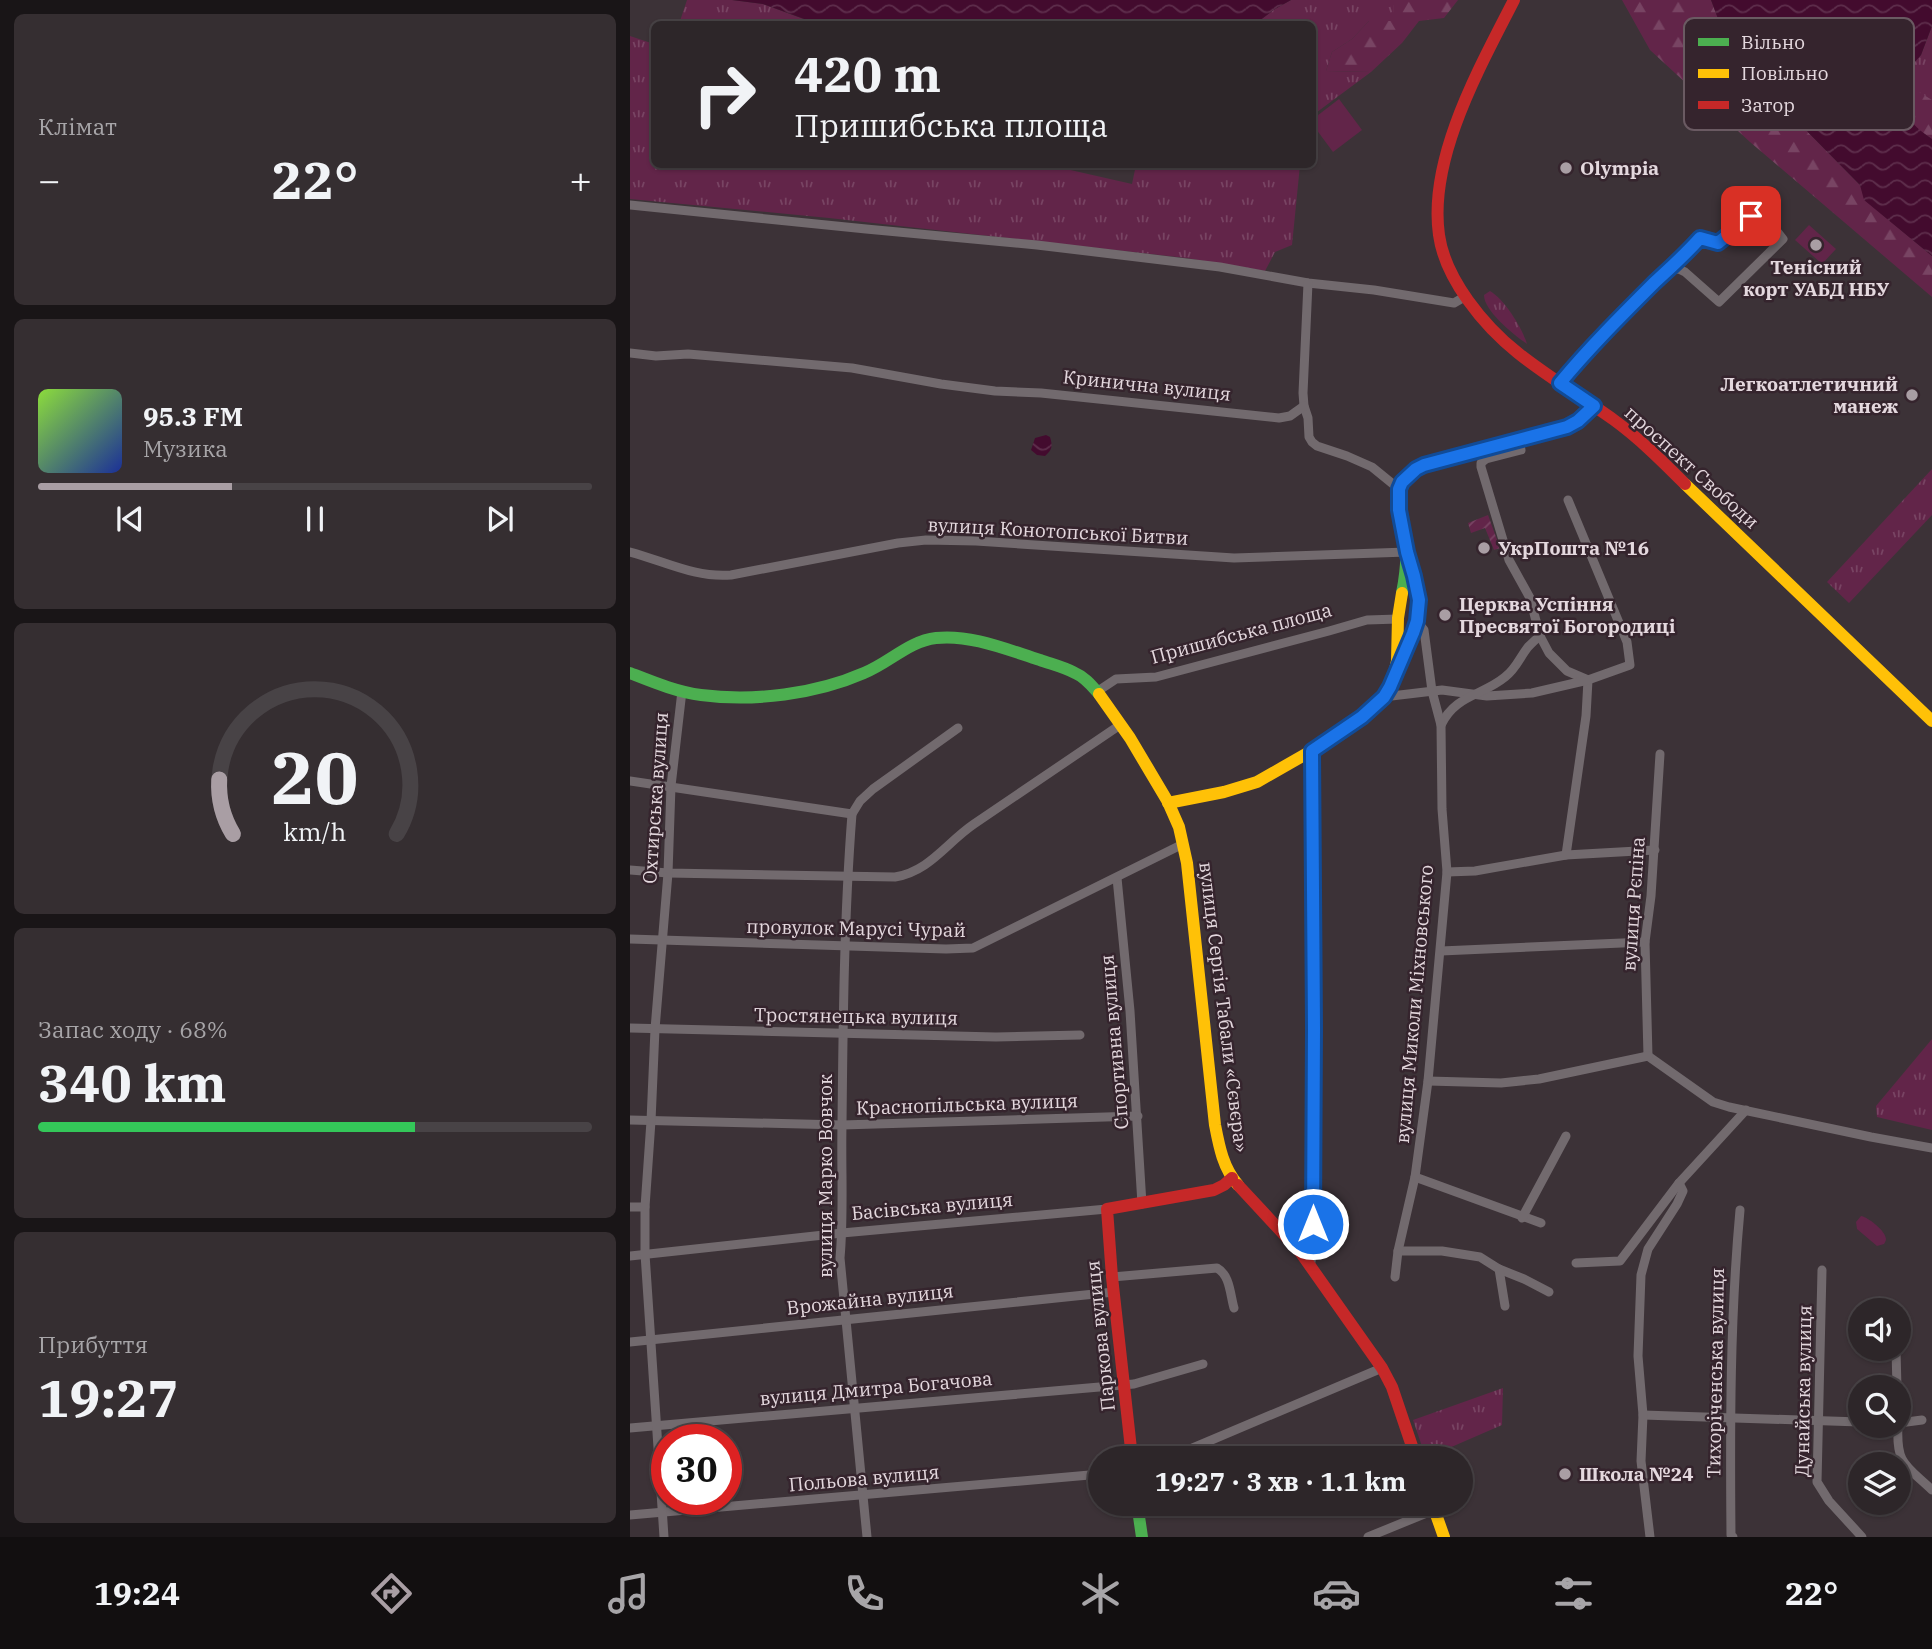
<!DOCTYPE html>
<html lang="uk">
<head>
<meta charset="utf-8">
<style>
  :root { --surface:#2d2629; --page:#352e31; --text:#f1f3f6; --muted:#a7a5a8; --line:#484346; --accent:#a99ea4 }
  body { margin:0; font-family:"IBM Plex Serif",serif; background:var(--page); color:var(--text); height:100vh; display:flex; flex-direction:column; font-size:26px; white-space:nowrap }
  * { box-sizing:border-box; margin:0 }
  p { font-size:23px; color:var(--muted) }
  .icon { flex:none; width:38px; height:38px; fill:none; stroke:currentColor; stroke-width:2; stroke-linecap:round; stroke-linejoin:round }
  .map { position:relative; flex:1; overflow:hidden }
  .panel { display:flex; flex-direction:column; gap:14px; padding:14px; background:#191517; width:630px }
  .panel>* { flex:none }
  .hud { position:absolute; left:21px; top:21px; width:665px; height:147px; border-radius:10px; box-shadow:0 2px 5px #0004,0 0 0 2px var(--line); background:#2d2629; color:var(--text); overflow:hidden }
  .fabs { position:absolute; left:1218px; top:1298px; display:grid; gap:14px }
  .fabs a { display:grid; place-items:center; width:63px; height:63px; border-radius:50%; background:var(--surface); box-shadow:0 2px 5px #0004,0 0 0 2px var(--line); font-size:35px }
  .speed { position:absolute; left:21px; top:1424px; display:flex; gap:14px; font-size:35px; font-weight:700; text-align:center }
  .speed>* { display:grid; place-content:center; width:91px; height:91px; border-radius:50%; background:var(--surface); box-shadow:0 2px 5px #0004,0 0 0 2px var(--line); line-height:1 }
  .speed .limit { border:10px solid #d22; background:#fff; color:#111 }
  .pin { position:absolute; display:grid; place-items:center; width:60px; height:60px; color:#fff; margin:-30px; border-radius:14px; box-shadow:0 4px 10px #0006 }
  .me { position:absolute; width:77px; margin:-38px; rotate:0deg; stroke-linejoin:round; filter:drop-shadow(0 0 5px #0008) }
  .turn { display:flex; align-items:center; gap:24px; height:147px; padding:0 28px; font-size:32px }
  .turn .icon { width:91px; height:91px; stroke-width:2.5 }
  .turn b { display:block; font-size:49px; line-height:60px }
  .big { font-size:52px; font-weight:700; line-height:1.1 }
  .panel .card { flex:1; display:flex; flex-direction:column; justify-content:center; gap:10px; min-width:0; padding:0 24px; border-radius:10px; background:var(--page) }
  .panel .dial { align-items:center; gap:0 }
  .dial svg { height:182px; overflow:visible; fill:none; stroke:var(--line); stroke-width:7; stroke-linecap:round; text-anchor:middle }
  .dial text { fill:var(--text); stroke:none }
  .song { display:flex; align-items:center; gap:21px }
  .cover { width:84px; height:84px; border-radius:10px; background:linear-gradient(135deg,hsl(90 70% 55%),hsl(230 70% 35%)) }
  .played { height:7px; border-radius:4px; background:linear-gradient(90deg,var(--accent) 35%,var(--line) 35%) }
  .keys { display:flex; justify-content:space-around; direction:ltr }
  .heat { display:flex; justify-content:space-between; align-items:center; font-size:38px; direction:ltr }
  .charge { height:10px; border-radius:5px; background:linear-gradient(90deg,#34c759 68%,var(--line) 0) }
  .trip { position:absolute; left:458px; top:1446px; width:385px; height:70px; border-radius:35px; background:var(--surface); box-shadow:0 2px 5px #0004,0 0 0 2px var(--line); font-weight:700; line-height:70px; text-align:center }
  .tab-bar { display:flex; height:112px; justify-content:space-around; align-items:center; background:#120f10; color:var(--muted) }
  .tab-bar .icon { width:49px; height:49px }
  .tab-bar .active { color:var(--accent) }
  .tab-bar b { font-size:32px; color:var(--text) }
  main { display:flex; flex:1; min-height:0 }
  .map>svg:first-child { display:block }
  .grass { fill:url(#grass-tufts) }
  .forest { fill:url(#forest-firs) }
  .garden { fill:url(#garden-furrows) }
  .pitch { fill:#622549 }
  .water { fill:url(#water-waves) }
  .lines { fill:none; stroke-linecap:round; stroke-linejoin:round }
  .street { stroke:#726a6e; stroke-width:9 }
  .fast { stroke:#4caf50; stroke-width:12 }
  .slow { stroke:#ffc107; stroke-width:12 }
  .jam { stroke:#c62828; stroke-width:12 }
  .route-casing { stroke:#114b97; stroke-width:18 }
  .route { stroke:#1a73e8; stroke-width:12 }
  .poi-dot { fill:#a99ea4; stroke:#35242d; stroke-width:2.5 }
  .labels { text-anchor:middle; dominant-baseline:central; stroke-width:5; stroke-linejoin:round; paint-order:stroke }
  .poi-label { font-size:19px; font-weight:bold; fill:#e4d8de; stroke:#35242d; text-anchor:start }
  .street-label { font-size:19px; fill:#e4d8de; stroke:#35242d }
  .key { fill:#35242d; stroke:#6a5a62; stroke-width:2 }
  .key-label { font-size:19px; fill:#e4d8de }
</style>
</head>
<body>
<main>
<section class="panel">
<div class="card"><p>Клімат</p>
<div class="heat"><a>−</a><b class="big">22°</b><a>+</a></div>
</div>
<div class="card">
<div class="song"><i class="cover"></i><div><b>95.3 FM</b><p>Музика</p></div></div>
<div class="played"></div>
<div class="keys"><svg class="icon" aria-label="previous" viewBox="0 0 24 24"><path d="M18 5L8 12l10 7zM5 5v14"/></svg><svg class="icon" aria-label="pause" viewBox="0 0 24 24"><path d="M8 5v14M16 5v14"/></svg><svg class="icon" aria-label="next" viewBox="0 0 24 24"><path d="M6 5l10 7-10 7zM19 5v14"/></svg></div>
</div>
<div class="card dial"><svg viewBox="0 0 100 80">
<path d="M14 69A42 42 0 1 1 86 69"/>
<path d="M14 69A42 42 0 0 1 8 45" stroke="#a99ea4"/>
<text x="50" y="56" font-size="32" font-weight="700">20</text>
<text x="50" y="72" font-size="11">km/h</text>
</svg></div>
<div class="card"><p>Запас ходу · 68%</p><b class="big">340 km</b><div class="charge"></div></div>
<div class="card"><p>Прибуття</p><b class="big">19:27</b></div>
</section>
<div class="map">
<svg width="1302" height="1537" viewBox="0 0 1302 1537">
  <defs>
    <pattern id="grass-tufts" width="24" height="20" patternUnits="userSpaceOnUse" patternTransform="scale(1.75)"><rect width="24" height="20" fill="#622549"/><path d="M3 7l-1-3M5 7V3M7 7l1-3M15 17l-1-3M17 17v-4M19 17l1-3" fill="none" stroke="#784463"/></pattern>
    <pattern id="forest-firs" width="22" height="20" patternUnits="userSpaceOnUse" patternTransform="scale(1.75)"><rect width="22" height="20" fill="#622549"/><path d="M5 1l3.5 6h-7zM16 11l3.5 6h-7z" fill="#784463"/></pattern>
    <pattern id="garden-furrows" width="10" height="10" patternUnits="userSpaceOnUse" patternTransform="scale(1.75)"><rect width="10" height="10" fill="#622549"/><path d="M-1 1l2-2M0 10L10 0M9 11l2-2" fill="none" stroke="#784463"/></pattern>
    <pattern id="water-waves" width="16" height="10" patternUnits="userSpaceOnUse" patternTransform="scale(1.75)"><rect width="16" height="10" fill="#430b2e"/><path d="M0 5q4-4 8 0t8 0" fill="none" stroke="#5e2e4c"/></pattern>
  </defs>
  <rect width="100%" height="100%" fill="#3c3237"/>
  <g class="grass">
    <path d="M57,0H102L133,4L187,24H49Z"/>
    <path d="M661,0H764V21H739L722,39L702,52L696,71L741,72L683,115L682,24H625L645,9Z"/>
    <path d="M1302,26V139L1269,94L1268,81L1291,55Z"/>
    <path d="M0,36L24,44V164H414L502,184L506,165H670L662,245L645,252L635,271L556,258L199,218L0,199Z"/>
    <path d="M860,291C875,300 892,328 897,344C884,335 854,311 854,295Z"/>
    <path d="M1302,469V515L1219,603L1197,582Z"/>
    <path d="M1302,1039V1130L1247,1117L1246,1106Z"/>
    <path d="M873,1388L872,1425L796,1458L783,1420Z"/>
  </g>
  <g class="forest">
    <path d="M764,0H828L814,18L789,21L772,43L741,72L696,71L702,52L722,39L739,21H764Z"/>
    <path d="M992,0H1081L1090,24L1105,50L1142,87L1164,118L1230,185L1235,200L1302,256V297L1120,142L1020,50Z"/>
    <path d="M1289,92L1302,100V139C1279,124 1277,119 1269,94Z"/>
  </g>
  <path class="garden" d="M858,515L870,548L864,550L855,528L841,533L838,523Z"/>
  <g class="pitch">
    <path d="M709,99L732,130L703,152L683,125V119Z"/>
    <path d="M1179,225L1206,249L1192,264L1165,240Z"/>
    <path d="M1231,1216C1238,1217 1256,1231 1256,1239C1256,1241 1255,1242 1254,1244L1247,1246L1227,1229L1226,1222Z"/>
  </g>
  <g class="water">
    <path d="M102,0H661L645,9L625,24H188L133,4Z"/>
    <path d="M1081,0H1302V26L1291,55L1268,81C1270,110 1278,123 1302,139V256L1234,200L1230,185L1164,118L1142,87L1105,50L1090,24Z"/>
    <path d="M416,435L420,437C423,446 422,450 415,456L407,455L401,450L405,438Z"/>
  </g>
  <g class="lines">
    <g class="street">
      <path d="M0,205L236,229L407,245L590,267L678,283L744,290L824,303L836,296"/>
      <path d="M678,283L673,393L674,406L678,418L679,437L682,442L687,446L717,456L742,467L769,489"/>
      <path d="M0,353L26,356L58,354L222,368L311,384L365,391L411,393L649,418L660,416L674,406"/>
      <path d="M930,383L952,357L1070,238L1088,243L1124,212L1130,210L1153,239L1089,302L1055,272L1049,269L1039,270"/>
      <path d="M889,439L891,450L856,459L851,463V467L879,560L900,598L910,636L919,653L937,671L958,680L956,716L936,855"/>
      <path d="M0,552C34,561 65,578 101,575L268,543L296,540L346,541L604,558L777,552"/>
      <path d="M468,691L486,679L526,677L699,631L737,620L768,619"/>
      <path d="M753,697L812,690L857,696L902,693L958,680L1000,665L997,642L938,500"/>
      <path d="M811,725C825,695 852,696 875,677C886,669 890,657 898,647C902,643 906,639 910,636"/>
      <path d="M0,781L222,814L230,801L243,789L328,728"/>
      <path d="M222,814C214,917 213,1022 212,1125C211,1169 214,1214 210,1258L237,1537"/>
      <path d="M0,870L38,873L265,877C300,871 316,843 344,824C393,791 442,758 490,725"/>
      <path d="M817,872L845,871L936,855L1025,850"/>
      <path d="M487,878L500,1011L512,1204"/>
      <path d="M0,939L316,949L343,948L553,844"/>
      <path d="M811,951L1015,942"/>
      <path d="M0,1028L366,1037L450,1035"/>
      <path d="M1018,1056L1083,1102L1099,1107L1241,1137L1302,1148"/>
      <path d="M1018,1056L1015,942L1021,896L1030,754"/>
      <path d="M798,1081L871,1083L909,1079L1018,1056"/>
      <path d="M0,1120L212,1125L508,1116"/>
      <path d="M785,1177L911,1223"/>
      <path d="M0,1207H15"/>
      <path d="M892,1218L936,1136"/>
      <path d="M768,1251H812L850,1257L869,1269L894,1279L919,1292"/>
      <path d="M0,1256L212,1233L477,1209"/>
      <path d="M946,1263L990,1261L1049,1183L1116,1110"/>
      <path d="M680,1266L683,1252L684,1028L682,751"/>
      <path d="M869,1269L875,1306"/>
      <path d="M1192,1270L1187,1482L1199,1501L1232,1537"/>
      <path d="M482,1277L587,1268C600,1275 600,1294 604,1308"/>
      <path d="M765,1277L768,1251L785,1177L798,1081L817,872L812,809L811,725L802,691L794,630L787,621"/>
      <path d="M0,1342L484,1292"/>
      <path d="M1266,1350L1267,1388"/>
      <path d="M1013,1415L1230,1422"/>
      <path d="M1269,1423L1292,1420"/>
      <path d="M1268,1426C1266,1465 1276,1465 1302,1490"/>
      <path d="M0,1428L504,1384L573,1364"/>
      <path d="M539,1458L752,1368"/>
      <path d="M0,1515L471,1474"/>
      <path d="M34,1537L15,1254V1207L21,1121L25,1029L38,873L41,786L52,691"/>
      <path d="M738,1537L804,1510"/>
      <path d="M1020,1537L1011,1461L1013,1415L1008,1356L1011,1275L1018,1249L1047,1204L1053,1191L1049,1183"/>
      <path d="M1103,1537L1101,1535C1100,1426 1100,1318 1110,1210"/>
    </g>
    <g class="fast">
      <path d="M772,593C775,578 777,563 776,548C772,513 754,487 794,465L937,427L948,421L963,406"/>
      <path d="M769,666C789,619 792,606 778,556"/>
      <path d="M0,673C23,682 47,692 71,695C124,702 186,694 234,673C259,663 279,641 306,638C340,634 378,650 410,660C421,664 434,667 445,673C455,677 462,686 469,694"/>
      <path d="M507,1503L512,1537"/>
    </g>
    <g class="slow">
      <path d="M1055,484L1302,721"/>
      <path d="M469,694L500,738L538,802L549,827L557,863L585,1125C589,1146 593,1168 608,1185"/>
      <path d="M538,803L594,792L627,782L697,742L741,709L752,698L763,678L767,661L768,618L772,593"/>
      <path d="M802,1503L814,1537"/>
    </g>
    <g class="jam">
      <path d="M884,0C850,67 798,158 809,235C815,279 854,326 888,353C918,377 952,397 984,420C1010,439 1032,461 1055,484"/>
      <path d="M608,1185L671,1253L752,1368L762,1387L786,1458"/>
      <path d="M502,1458L482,1277L477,1209L584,1190L594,1185L602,1178"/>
    </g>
  </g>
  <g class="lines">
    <g class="route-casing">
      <path id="route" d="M683,1224L684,1028L682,751L732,717L754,697L760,687L783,633L787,621L789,600L784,576L777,552L769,510V489L772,482L786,469L794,465L937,427L948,421L964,406L930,383C959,348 991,316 1023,284C1039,269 1055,255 1070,238L1088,243L1121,216"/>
    </g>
    <use href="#route" class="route"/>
  </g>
  <g class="poi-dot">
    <circle cx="936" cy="168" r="7"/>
    <circle cx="1186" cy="245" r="7"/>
    <circle cx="1282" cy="395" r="7"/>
    <circle cx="854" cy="548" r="7"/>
    <circle cx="815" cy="615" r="7"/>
    <circle cx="935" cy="1474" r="7"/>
  </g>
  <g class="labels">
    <g class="poi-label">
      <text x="950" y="168">Olympia</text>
      <text x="1186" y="267" text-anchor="middle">Тенісний<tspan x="1186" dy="22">корт УАБД НБУ</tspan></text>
      <text x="1268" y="384" text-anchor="end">Легкоатлетичний<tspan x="1268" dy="22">манеж</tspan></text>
      <text x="868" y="548">УкрПошта №16</text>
      <text x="829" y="604">Церква Успіння<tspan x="829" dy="22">Пресвятої Богородиці</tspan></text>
      <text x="949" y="1474">Школа №24</text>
    </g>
    <g class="street-label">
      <text transform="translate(517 385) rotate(6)">Кринична вулиця</text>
      <text transform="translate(1062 467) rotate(42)">проспект Свободи</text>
      <text transform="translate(428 531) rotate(3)">вулиця Конотопської Битви</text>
      <text transform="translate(611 633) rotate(-15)">Пришибська площа</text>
      <text transform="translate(25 798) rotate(-86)">Охтирська вулиця</text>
      <text transform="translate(1003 904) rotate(-86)">вулиця Рєпіна</text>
      <text transform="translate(226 928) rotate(1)">провулок Марусі Чурай</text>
      <text transform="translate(784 1004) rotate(-85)">вулиця Миколи Міхновського</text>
      <text transform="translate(594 1007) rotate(83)">вулиця Сергія Табали «Сєвєра»</text>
      <text transform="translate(226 1016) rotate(1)">Тростянецька вулиця</text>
      <text transform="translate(484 1042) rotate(-95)">Спортивна вулиця</text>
      <text transform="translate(337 1104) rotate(-2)">Краснопільська вулиця</text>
      <text transform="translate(195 1176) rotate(-90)">вулиця Марко Вовчок</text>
      <text transform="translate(302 1206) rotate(-5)">Басівська вулиця</text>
      <text transform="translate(240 1299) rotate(-6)">Врожайна вулиця</text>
      <text transform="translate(470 1336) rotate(-96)">Паркова вулиця</text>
      <text transform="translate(1085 1373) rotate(-89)">Тихоріченська вулиця</text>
      <text transform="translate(246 1388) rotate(-5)">вулиця Дмитра Богачова</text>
      <text transform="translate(1173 1391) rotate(-89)">Дунайська вулиця</text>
      <text transform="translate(234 1478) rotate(-5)">Польова вулиця</text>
    </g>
  </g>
  <rect x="1054" y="18" width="230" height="112" rx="10" class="key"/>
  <rect x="1068" y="38" width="31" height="8" fill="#4caf50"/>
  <rect x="1068" y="69" width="31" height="9" fill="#ffc107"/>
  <rect x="1068" y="101" width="31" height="8" fill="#c62828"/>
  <g class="key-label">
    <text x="1111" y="49">Вільно</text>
    <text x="1111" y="80">Повільно</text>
    <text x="1111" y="112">Затор</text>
  </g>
</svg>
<div class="fabs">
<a><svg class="icon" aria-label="sound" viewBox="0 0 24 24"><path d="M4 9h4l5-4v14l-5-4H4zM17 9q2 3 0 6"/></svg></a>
<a><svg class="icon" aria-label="search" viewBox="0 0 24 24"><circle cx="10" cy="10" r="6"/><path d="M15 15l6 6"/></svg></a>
<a><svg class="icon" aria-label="layers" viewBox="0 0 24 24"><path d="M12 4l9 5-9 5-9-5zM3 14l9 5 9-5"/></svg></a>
</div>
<div class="speed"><div class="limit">30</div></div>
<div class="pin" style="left:1121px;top:216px;background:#d93025"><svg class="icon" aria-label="arrive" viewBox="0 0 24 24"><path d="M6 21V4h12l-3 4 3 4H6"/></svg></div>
<svg class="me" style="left:683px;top:1224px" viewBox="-20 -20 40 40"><circle r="17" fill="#1a73e8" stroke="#fff" stroke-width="3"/><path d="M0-11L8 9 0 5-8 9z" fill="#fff"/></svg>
<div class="trip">19:27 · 3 хв · 1.1 km</div>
<div class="hud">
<div class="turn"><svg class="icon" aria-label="right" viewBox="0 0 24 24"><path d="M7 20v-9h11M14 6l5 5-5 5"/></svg><div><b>420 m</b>Пришибська площа</div></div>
</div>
</div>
</main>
<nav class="tab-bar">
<b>19:24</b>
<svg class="icon active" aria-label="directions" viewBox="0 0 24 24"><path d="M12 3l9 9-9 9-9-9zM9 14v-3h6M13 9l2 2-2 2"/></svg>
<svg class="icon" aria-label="music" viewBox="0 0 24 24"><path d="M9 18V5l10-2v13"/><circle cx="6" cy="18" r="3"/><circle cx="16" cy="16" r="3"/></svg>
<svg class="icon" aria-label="phone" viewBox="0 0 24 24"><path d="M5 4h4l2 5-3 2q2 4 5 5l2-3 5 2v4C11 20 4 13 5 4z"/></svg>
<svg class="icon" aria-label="climate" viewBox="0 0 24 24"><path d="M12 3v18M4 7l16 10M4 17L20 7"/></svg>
<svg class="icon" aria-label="car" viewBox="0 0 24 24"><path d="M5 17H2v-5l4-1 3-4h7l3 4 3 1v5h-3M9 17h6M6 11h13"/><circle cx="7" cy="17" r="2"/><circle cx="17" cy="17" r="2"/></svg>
<svg class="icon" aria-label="filters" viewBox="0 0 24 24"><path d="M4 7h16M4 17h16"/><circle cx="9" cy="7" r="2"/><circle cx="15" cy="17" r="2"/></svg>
<b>22°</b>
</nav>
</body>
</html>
